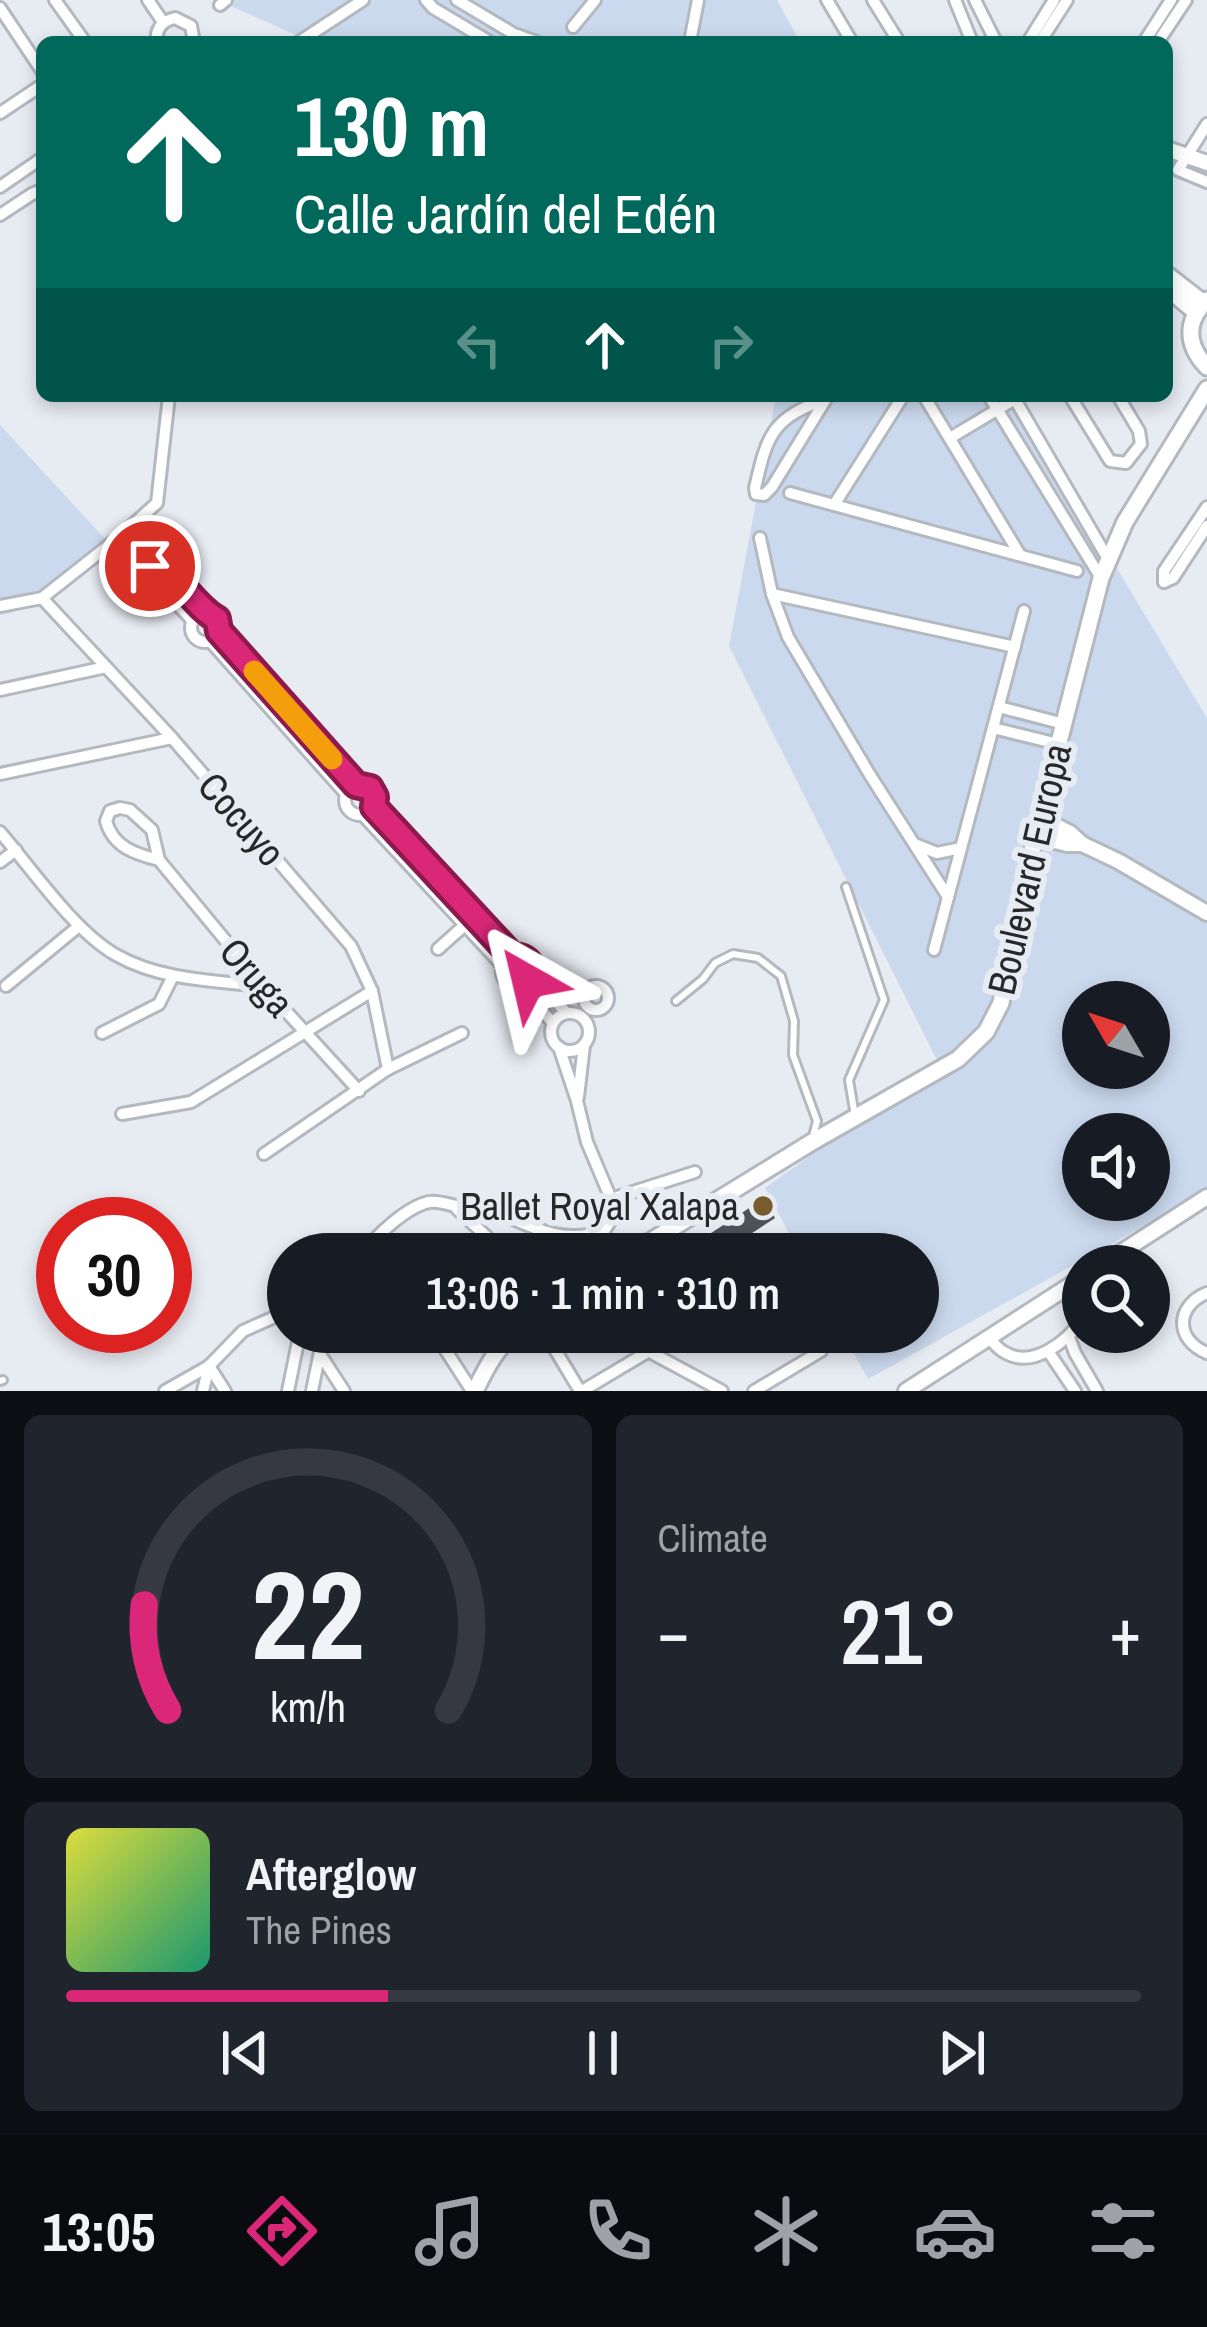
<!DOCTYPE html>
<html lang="en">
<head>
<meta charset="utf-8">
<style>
  :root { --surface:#171b24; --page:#20242c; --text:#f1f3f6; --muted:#9ea1a6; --line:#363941; --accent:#db2777 }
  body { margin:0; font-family:"Archivo Narrow",sans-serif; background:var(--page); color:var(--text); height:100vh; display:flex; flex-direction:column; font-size:45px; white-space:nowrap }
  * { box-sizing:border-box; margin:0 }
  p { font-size:39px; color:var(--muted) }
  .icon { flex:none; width:66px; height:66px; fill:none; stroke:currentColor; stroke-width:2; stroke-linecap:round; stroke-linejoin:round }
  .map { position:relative; height:1391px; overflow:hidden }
  .drawer { display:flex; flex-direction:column; gap:24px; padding:24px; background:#0d0f14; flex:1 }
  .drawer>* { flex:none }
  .top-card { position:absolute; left:36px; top:36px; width:1137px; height:366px; border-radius:18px; box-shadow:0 6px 18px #0003; background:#00695c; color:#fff; overflow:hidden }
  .needle { width:78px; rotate:309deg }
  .controls { position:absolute; left:1062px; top:981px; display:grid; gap:24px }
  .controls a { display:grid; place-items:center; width:108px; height:108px; border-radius:50%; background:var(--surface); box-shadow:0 6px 18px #0003; font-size:60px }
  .speed { position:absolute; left:36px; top:1197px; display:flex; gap:24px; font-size:60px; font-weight:700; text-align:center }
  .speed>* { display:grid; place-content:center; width:156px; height:156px; border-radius:50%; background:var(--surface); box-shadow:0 6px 18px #0003; line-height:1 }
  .speed .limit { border:18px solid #d22; background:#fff; color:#111 }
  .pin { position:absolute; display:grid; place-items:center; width:102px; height:102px; color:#fff; margin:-51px; border:6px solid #fff; border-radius:50%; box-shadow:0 3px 12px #0007 }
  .me { position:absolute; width:132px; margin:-66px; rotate:323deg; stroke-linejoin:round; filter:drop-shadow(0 0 9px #0008) }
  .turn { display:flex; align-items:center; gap:42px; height:252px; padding:0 60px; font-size:54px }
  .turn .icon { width:156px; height:156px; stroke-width:2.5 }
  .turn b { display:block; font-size:84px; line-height:102px }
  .lanes { display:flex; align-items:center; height:114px; padding:0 60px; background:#0003; justify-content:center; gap:60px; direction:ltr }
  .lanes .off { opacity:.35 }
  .big { font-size:90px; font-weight:600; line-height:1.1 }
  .drawer .widget { flex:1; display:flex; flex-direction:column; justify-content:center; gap:18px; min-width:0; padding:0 42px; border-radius:18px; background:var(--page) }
  .drawer .dial { align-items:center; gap:0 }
  .dial svg { height:312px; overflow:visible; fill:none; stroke:var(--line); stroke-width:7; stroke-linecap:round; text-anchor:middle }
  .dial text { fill:var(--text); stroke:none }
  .song { display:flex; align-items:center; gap:36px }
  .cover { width:144px; height:144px; border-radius:18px; background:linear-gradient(135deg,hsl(60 70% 55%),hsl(160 70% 35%)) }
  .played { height:12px; border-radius:6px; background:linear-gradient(90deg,var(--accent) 30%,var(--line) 30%) }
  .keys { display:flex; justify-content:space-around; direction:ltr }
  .heat { display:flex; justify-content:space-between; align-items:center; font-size:66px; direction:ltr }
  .drawer .tiles { flex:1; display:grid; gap:24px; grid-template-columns:1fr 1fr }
  .widget:last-child { grid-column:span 2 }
  .trip { position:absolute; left:267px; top:1233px; width:672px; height:120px; border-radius:60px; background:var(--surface); box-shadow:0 6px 18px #0003; font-weight:600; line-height:120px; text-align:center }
  .tab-bar { display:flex; height:192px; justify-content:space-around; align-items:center; background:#090b0e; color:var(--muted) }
  .tab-bar .icon { width:84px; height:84px }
  .tab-bar .selected { color:var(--accent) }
  .tab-bar b { font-size:54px; color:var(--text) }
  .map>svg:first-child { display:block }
  .green { fill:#cbd9ee; fill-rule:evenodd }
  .building { fill:#4f5359 }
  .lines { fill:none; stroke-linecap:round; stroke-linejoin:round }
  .service-casing { stroke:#b4b8bf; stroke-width:12 }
  .minor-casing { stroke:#b4b8bf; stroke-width:16 }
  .tertiary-casing { stroke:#b4b8bf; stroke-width:20 }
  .secondary-casing { stroke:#b4b8bf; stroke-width:21 }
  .service { stroke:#fff; stroke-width:6 }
  .minor { stroke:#fff; stroke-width:10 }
  .tertiary { stroke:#fff; stroke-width:14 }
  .secondary { stroke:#fff; stroke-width:15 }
  .route-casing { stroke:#8e194d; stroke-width:30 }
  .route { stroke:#db2777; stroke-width:21 }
  .slow { stroke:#f59e0b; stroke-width:21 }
  .poi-dot { fill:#785c2f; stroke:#e7ebf2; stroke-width:4.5 }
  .labels { text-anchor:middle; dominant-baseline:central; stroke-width:12; stroke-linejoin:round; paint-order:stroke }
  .street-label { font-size:39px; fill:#26282a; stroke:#e7ebf2 }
  .poi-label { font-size:39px; fill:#26282a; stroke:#e7ebf2; text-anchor:end }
</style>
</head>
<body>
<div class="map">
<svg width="1207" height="1391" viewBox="0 0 1207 1391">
  <rect width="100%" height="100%" fill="#e7ebf2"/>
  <g class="green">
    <path d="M217,0H777L800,42H312Z"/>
    <path d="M776,396H1013L1207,718V1191L868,1379L842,1332H918V1254H800L765,1188L939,1064L729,646ZM1083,1002H1149V1068H1083ZM1083,1134H1149V1200H1083Z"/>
    <path d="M0,425L107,541L14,612L0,615Z"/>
  </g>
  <path class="building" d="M763,1199L775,1218L720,1254H679Z"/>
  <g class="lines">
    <g class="service-casing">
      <g id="service">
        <path d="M846,887L884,1000L849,1080L855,1116"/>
        <path d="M676,1001L703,979L715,963L733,954L758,958L781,976L794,1021L793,1055L817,1121L813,1136"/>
        <path d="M0,1381L3,1380"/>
      </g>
    </g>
    <g class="minor-casing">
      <g id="minor">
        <path d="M55,0L85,42"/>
        <path d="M148,0L163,22"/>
        <path d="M426,0L433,8L490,42"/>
        <path d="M457,0L514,34L537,42"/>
        <path d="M827,0L852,42"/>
        <path d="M873,0L899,42"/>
        <path d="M955,0L972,42"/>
        <path d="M975,0L996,42"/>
        <path d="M220,5L226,0"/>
        <path d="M0,8L42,71"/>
        <path d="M573,27L595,0"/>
        <path d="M157,42C155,29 162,21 175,18L191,26L194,42"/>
        <path d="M299,42L363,0"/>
        <path d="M690,42L698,0"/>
        <path d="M1028,42L1054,0"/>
        <path d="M1040,42L1067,0"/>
        <path d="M1144,42L1171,0"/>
        <path d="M1158,42L1186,0"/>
        <path d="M0,113L42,85"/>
        <path d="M1207,124L1178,170L1207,182"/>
        <path d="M0,187L42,158"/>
        <path d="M0,215L32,194L42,190"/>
        <path d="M924,396L1020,555"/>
        <path d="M989,396L1101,578"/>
        <path d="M1013,396L1108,559"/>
        <path d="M1070,396L1110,461L1126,463L1141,444L1139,431L1118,396"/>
        <path d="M826,399C772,418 767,435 755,488L756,494L764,495L772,487L826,399L828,396"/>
        <path d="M950,438L1015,399"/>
        <path d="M790,493L1077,571"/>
        <path d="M834,505L903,396"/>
        <path d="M118,538L150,566L162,568L205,614"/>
        <path d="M760,538L772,594L788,637L870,775L948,897"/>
        <path d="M150,566L151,577L193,621"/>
        <path d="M1164,582V571L1207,507"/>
        <path d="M1164,582L1173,578L1207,526"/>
        <path d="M772,594L1015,647"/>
        <path d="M42,598L172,738L351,946L372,991L388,1069"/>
        <path d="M0,606L42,598L118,538L157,503L169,396"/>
        <circle cx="205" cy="628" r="14"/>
        <path d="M219,631L355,785"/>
        <path d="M210,641L346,794"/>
        <path d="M0,690L106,667"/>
        <path d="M999,707L1064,724"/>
        <path d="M993,728L1058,744"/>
        <path d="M0,774L172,738"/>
        <circle cx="360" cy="800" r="15"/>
        <path d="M373,807L511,956"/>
        <path d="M363,815L502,965"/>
        <path d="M0,832C32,869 74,931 116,955C160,980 214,981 262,986"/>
        <path d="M917,845L937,853L961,848"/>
        <path d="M159,860C135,854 113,847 106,821L110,811L120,808L130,810L152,830L159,860L263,986L359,1091"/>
        <path d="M0,862L16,850"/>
        <path d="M438,949L466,924"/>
        <path d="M934,950L1024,611"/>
        <circle cx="517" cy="971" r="15"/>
        <path d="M531,977L567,1013"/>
        <circle cx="596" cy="998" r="12"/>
        <path d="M6,986L79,926"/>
        <path d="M520,986L553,1023"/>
        <circle cx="570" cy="1032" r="19"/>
        <path d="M102,1033L159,1004L173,976"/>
        <path d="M578,1097L584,1045"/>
        <path d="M122,1114L191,1102L372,991"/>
        <path d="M264,1154L388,1069L462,1033"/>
        <path d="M611,1199L695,1172"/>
        <path d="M457,1209L487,1237L496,1254"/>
        <path d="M362,1254C376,1236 406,1207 429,1202C440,1200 455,1207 466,1208C479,1210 492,1210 504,1215C537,1230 566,1244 604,1231L613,1217L611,1199L587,1142L577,1101L559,1047"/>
        <path d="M1207,1293C1175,1306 1175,1340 1207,1353"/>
        <path d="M434,1332L472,1391"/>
        <path d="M613,1332L722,1391"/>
        <path d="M1069,1337L1075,1353L1097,1391"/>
        <path d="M989,1338C994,1343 998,1349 1004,1352C1033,1370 1067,1341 1083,1319"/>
        <path d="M554,1348L580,1391"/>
        <path d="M1048,1351L1075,1391"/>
        <path d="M320,1354L344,1391"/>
        <path d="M209,1366L225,1391"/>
        <path d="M165,1391L209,1366L243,1331L288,1311"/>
        <path d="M203,1391L209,1366"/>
        <path d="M288,1391L300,1332"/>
        <path d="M312,1391L324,1332"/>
        <path d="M582,1391L681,1332"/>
        <path d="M754,1391L821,1351"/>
      </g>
    </g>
    <g class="tertiary-casing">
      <g id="tertiary">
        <path d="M1167,149L1207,163"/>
        <path d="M1167,274L1203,302"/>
        <path d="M1167,289L1195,312"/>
        <path d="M1040,818L1070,833L1082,844L1118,861L1207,913"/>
        <path d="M1035,836L1067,844H1082"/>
        <path d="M1100,1266L1207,1197"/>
        <path d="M906,1391L1083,1277"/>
      </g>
    </g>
    <g class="secondary-casing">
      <g id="secondary">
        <path d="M1207,300C1185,321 1186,345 1207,367"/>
        <path d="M630,1254L812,1142L958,1059L986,1032L1001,1003L1035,836L1101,578L1125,522L1207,389"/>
        <path d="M475,1391C486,1368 496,1349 515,1332"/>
      </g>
    </g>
    <use href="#service" class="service"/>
    <use href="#minor" class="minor"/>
    <use href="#tertiary" class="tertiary"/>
    <use href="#secondary" class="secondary"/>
  </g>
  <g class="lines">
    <g class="route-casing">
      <path id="route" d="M150,566C177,570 193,606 217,619L219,631L356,785L370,788L375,797L374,807L512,956C527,955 537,967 528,981"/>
    </g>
    <use href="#route" class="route"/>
    <path class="slow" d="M254,671L332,759"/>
  </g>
  <circle class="poi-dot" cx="763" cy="1206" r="12"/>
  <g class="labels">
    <g class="street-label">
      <text transform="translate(242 819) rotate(49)">Cocuyo</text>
      <text transform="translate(1029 869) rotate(-77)">Boulevard Europa</text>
      <text transform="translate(257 977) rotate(49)">Oruga</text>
    </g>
    <g class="poi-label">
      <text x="739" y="1206">Ballet Royal Xalapa</text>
    </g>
  </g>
</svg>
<div class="controls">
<a><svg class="needle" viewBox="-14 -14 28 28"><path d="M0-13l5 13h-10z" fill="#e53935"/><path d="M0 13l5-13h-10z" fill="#9ea1a6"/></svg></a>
<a><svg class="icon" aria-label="sound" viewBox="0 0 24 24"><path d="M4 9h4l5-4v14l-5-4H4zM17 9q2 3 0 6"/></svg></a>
<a><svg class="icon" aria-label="search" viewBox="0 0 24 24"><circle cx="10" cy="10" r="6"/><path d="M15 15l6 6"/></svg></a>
</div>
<div class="speed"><div class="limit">30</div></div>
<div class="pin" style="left:150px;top:566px;background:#d93025"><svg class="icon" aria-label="arrive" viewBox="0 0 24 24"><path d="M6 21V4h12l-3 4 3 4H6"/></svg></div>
<svg class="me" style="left:528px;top:981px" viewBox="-20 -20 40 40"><path d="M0-17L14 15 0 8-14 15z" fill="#db2777" stroke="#fff" stroke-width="4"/></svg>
<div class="trip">13:06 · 1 min · 310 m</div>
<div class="top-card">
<div class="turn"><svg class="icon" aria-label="ahead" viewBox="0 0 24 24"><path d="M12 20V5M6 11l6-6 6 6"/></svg><div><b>130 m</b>Calle Jardín del Edén</div></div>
<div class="lanes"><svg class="icon off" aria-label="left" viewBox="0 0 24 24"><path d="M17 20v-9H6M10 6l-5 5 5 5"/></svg><svg class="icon" aria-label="ahead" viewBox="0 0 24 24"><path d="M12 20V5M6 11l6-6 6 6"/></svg><svg class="icon off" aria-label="right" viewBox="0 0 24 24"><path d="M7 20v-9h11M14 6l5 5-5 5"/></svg></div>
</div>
</div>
<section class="drawer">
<div class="tiles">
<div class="widget dial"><svg viewBox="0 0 100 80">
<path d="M14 69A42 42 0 1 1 86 69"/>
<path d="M14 69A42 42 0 0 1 8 42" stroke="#db2777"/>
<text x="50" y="56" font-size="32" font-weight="700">22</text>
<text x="50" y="72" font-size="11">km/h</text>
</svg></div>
<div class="widget"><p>Climate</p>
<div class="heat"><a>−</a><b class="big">21°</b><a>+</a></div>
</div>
<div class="widget">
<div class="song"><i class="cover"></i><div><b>Afterglow</b><p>The Pines</p></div></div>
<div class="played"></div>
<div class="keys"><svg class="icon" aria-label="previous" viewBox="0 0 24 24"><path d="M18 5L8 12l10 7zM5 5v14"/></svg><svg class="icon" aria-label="pause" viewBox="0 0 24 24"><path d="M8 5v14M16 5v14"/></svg><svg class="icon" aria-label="next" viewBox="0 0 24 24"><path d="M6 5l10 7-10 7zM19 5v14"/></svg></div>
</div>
</div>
</section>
<nav class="tab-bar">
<b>13:05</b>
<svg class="icon selected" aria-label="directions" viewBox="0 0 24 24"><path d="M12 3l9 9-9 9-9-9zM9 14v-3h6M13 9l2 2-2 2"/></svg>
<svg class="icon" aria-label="music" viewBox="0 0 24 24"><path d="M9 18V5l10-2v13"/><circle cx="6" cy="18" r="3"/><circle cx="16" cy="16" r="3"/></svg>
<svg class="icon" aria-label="phone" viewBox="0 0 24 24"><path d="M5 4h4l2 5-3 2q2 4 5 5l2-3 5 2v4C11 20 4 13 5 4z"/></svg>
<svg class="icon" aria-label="climate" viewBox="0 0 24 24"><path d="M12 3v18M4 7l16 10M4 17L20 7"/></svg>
<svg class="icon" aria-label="car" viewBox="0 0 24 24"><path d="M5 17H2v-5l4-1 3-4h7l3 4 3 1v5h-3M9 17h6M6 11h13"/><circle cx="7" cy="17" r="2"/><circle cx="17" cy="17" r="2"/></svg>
<svg class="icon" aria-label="filters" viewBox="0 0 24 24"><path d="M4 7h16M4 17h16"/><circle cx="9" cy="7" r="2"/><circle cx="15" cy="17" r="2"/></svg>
</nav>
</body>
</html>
